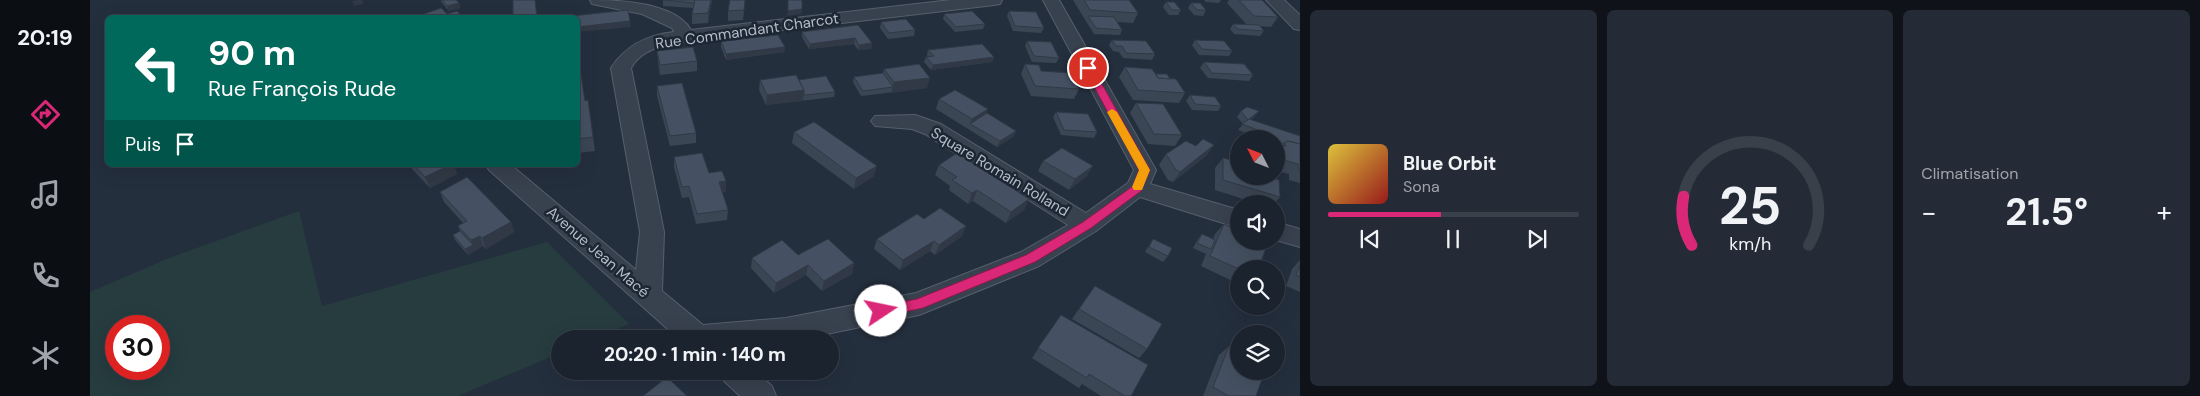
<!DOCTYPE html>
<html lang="fr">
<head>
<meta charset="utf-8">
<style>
  :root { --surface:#1b232e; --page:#242b36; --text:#f1f3f6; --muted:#a0a4aa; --line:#39404a; --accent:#db2777 }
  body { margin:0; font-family:"DM Sans",sans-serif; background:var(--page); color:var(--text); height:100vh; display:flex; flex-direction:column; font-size:19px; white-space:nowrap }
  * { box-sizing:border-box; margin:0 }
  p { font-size:16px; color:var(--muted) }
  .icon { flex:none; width:28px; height:28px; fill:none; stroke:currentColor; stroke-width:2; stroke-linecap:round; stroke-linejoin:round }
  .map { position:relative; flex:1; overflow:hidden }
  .sheet { display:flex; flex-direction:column; gap:10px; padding:10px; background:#0f1319; width:900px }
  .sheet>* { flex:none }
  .banner { position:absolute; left:15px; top:15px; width:475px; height:152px; border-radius:8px; box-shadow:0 5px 20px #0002,0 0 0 1px var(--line); background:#00695c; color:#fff; overflow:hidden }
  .needle { width:32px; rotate:312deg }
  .buttons { position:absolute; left:1140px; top:130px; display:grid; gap:10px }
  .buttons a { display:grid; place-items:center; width:55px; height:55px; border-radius:50%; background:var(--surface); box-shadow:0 5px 20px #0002,0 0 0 1px var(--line); font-size:25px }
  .speed { position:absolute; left:15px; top:315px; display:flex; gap:10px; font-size:25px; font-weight:700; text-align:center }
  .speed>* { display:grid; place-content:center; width:65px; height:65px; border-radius:50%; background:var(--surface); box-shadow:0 5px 20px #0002,0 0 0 1px var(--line); line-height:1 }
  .speed .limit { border:8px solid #d22; background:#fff; color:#111 }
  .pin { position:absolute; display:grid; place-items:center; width:42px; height:42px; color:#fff; margin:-21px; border:2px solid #fff; border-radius:50%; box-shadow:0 1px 5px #0007 }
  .me { position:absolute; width:55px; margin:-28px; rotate:79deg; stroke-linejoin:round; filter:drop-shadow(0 0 4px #0008) }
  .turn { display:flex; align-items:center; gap:18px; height:105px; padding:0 20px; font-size:22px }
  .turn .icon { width:65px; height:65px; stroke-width:2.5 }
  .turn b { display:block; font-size:35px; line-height:42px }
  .then { display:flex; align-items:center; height:48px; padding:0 20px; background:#0003; gap:10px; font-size:19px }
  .big { font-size:38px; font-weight:700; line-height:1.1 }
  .sheet .widget { flex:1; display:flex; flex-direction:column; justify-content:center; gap:8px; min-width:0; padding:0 18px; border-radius:8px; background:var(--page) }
  .sheet .dial { align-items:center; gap:0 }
  .dial svg { height:130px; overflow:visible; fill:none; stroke:var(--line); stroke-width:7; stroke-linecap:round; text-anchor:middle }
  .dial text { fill:var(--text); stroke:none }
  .song { display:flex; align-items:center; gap:15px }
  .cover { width:60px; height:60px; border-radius:8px; background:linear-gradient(135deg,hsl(50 70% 55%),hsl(0 70% 35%)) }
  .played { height:5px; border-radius:2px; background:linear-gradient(90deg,var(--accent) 45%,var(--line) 45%) }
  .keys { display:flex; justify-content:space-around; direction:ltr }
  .heat { display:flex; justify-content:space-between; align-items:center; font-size:28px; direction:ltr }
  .sheet .tiles { flex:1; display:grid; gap:10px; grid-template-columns:repeat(3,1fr) }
  .trip { position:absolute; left:461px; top:330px; width:288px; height:50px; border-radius:25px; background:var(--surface); box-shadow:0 5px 20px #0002,0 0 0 1px var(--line); font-weight:700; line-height:50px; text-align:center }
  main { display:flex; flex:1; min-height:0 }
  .tabs { display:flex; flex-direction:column; width:90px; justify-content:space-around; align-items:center; background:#0b0e12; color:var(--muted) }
  .tabs .icon { width:35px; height:35px }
  .tabs .current { color:var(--accent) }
  .tabs b { font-size:22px; color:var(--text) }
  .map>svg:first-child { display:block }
  .green { fill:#263c3f; fill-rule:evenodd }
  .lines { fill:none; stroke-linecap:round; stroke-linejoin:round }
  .street-casing { stroke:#565f6c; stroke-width:2 }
  .street { fill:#38414e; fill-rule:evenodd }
  .wall { fill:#3b4654 }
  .shaded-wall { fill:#303945 }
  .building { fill:#455162; stroke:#303945 }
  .route { fill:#db2777; stroke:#8e194d }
  .slow { fill:#f59e0b }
  .labels { text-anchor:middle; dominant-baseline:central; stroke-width:5; stroke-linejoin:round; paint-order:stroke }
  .street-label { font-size:15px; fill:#b4bcc9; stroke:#1d2633 }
</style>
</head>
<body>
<main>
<nav class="tabs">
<b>20:19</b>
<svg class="icon current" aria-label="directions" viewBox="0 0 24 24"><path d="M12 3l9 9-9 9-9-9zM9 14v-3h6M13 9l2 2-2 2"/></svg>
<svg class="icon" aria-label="music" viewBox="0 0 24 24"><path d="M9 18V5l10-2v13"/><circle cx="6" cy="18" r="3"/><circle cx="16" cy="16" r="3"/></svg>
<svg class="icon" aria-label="phone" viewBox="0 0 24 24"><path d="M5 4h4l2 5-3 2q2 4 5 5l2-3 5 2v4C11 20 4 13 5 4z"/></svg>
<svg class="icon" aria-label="climate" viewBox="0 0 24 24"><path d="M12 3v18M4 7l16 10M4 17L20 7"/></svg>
</nav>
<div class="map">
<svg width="1210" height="396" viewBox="0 0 1210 396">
  <rect width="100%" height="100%" fill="#242f3e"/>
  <path class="green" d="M209,211L232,306L457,242L539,324L503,339H470V353L368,396H0V292L79,258ZM26,326H69V369H26Z"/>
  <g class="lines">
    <g class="street-casing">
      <g id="street">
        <path d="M500,0C528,0 585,2 601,30L861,0H912L910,4L904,5L576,44C562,49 548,55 541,68L574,232L572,291L613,325L696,318L826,293L931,252L978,225L835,134L822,129L785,126L781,121L785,116L825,115L851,124L996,213L1038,183L1044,170L953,0H969L1066,170L1060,184L1149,210V228L1050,197L1006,231L949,266L829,315L712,339H589L399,170L396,165H421L546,270L550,232L521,68C536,45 557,35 584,32L582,28L552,14L502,4Z"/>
        <path d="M1176,0H1194L1210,15V30L1204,29Z"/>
        <path d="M1186,222L1210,229V247L1186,240Z"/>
        <path d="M629,371H665L682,386L686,396H650L633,380Z"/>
      </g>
    </g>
    <use href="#street" class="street"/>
  </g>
  <g class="wall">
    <path d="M351,0H366L369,3L370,8L359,11L351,2Z"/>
    <path d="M573,0H622L618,23L602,24V14L603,8L573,6Z"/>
    <path d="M640,0H655L653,20L638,21V11Z"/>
    <path d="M983,0H1039L1048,13L1043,23L1027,22L1032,30L1030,35L1004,34Z"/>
    <path d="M1114,0H1131L1129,3L1116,2Z"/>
    <path d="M1139,0H1172L1188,17L1181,27L1170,26L1174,31L1170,36L1144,34L1140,29L1143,24L1157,25L1137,3Z"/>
    <path d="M1076,2L1091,10L1088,15H1079L1073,7Z"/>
    <path d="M1101,3L1116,10L1113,16L1104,15L1098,8Z"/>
    <path d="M919,11L954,28L951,33L923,31L917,16Z"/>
    <path d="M854,14L895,24L893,29L865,32L853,19Z"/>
    <path d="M791,22L825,30L824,36L798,39L790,28Z"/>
    <path d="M768,25L782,43L781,49L768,50L764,44L719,49L712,37V32Z"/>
    <path d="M1022,40L1065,54L1062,60L1033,58L1029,52L1023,51L1019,45Z"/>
    <path d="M1105,40L1142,51L1139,56L1109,55L1102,45Z"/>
    <path d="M631,41L695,47L694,52L636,60L631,47Z"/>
    <path d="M937,41L969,58L966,63L942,62L935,46Z"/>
    <path d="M838,50L904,57L902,62L841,70L834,62L836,57H838L837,55Z"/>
    <path d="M567,51L607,61V71L570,75L568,61Z"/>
    <path d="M1114,62L1163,75L1159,81L1118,78L1110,68Z"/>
    <path d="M935,64L989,89L984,99L941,96L931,74Z"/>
    <path d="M1035,67L1066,74L1080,79L1095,93L1089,103L1043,100L1029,77Z"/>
    <path d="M488,68L495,101L498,100L505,151L488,153Z"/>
    <path d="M794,69L837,88L771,96L763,82L764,77L793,73Z"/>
    <path d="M670,80H709L745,92L744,97L676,105L669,90Z"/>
    <path d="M567,86L606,133V143L580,146L567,96Z"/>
    <path d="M1100,95L1131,106L1128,111L1102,110L1096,101Z"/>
    <path d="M849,99L897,113L924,136L907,147L846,109Z"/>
    <path d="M1046,103L1092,135L1085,146L1058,144L1040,113Z"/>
    <path d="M1151,111H1169L1165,116L1161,120L1210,136V183L1199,180V174L1186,171V151L1187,149H1186V139H1172L1148,130L1153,124L1147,117Z"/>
    <path d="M966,112L1007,132L1004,138L971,135L963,117Z"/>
    <path d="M704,132L784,176L764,189L702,143Z"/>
    <path d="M1076,154L1117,155L1083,182L1078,180L1069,165Z"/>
    <path d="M584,157L636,181V192H632L638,210L637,220L606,224L599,197L592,198L584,167Z"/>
    <path d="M1133,158L1149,176L1190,197L1184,204H1169L1125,190V168Z"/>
    <path d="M953,161L997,176L979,190L948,171Z"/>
    <path d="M321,165H364L367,174L340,188L322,169Z"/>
    <path d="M849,165L939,199L934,210L916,223L883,201L878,204L859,190L860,186L845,175Z"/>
    <path d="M350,192L421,222L424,232L396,249L393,246L378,255L365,240L363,235L370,231L368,226L373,223L354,202Z"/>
    <path d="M834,219L876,226L872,236L845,255L840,251L810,270L784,249L787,239Z"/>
    <path d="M1134,224L1149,269V284L1111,266L1116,254L1103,248L1108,239L1112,234L1123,239L1125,234Z"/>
    <path d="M1063,239L1078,256L1073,262L1055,252Z"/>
    <path d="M662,258L764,263L762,274L732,291L716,275L684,293L661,268Z"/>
    <path d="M1210,260V292L1196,286L1202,269Z"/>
    <path d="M1005,286L1057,349L1049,358L982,319Z"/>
    <path d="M971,315L1041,396H1011L992,384L989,388L942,358Z"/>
    <path d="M1139,346L1166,396H1113L1129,355Z"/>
  </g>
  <g class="shaded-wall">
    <path d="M268,0H272L273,4L264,6L262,1Z"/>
    <path d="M621,0H622L618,23V13Z"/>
    <path d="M369,3L370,8L359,11L357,6Z"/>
    <path d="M712,9L711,14L697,16L698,11Z"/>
    <path d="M540,21L541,27L488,32V27Z"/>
    <path d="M765,38L764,44L719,49L720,44Z"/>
    <path d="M782,43L781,49L768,50L769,45Z"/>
    <path d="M695,47L694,52L636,60V54Z"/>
    <path d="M904,57L902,62L841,70L843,65Z"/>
    <path d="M840,78L837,88L801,93L804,82Z"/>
    <path d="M714,90L713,101L676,105L677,95Z"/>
    <path d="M898,109L894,119L880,124L878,129L882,119Z"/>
    <path d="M1169,111L1165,116L1154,125L1158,120Z"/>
    <path d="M926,131L924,136L907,147L910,141Z"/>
    <path d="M1124,145L1117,155L1083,182L1090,172Z"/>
    <path d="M360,165H364L367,174L340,188L335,177Z"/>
    <path d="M787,166L784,176L764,189L766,178Z"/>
    <path d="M1003,166L997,176L979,190L985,179Z"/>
    <path d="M636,181V192L629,193V182Z"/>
    <path d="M887,190L883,201L878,204L882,193Z"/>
    <path d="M939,199L934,210L916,223L921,212Z"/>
    <path d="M421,222L424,232L396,249L392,238Z"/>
    <path d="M876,226L872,236L845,255L849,245Z"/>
    <path d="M390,236L393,246L378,255L375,249L382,245L381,240Z"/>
    <path d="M844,241L840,251L810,270L813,260Z"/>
    <path d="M764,263L762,274L732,291L734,281Z"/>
    <path d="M718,265L716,275L684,293L686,283Z"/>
  </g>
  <g class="building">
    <path d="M352,0H366L369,3L357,6Z"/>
    <path d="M423,0H445L447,18H423Z"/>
    <path d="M573,0H605V3Z"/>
    <path d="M605,0H621L618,13L602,14Z"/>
    <path d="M640,0H655L654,10L638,11Z"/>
    <path d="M698,0H712V9L698,11Z"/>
    <path d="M994,0H1039L1048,13L1000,10Z"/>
    <path d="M1149,0H1172L1188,17L1164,16Z"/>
    <path d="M1076,2H1084L1091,10H1082Z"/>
    <path d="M1101,3H1110L1116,10H1107Z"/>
    <path d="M351,8L357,14L367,11L373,18H333L331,15Z"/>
    <path d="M538,10L540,21L488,27V18H482V16Z"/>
    <path d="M882,11L895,24L866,27L854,14Z"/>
    <path d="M919,11L946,12L954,28L925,26Z"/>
    <path d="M998,16L1024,17L1032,30L1006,28Z"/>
    <path d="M816,19L825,30L799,33L791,22Z"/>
    <path d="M1143,24L1169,25L1174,31L1148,29Z"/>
    <path d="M768,25L782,43L769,45L765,38L720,44L712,32Z"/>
    <path d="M688,35L695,47L636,54L631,41Z"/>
    <path d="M1022,40L1056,41L1065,54L1036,53L1032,46H1026Z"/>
    <path d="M1105,40L1134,41L1142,51L1112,49Z"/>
    <path d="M937,41L961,42L969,58L944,56Z"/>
    <path d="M892,44L904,57L843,65L836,57L844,56L838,50Z"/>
    <path d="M603,47L607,61L570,65L567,51Z"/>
    <path d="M1114,62L1154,64L1163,75L1122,73Z"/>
    <path d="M829,64L840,78L804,82L794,69Z"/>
    <path d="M935,64L949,65L951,71L981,73L989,89L945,86Z"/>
    <path d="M1035,67L1062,69L1068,78L1086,79L1095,93L1048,90Z"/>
    <path d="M488,68H490L495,101L498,100L503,137L488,139Z"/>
    <path d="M793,73L803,87L773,91L764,77Z"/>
    <path d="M1066,74H1077L1080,79L1068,78Z"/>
    <path d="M706,75L714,90L677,95L670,80Z"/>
    <path d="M736,76L745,92L714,95V90L709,80Z"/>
    <path d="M592,83L606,133L580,136L567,86Z"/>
    <path d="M865,90L898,109L882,119L849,99Z"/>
    <path d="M1100,95L1125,97L1131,106L1105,104Z"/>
    <path d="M1046,103L1073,104L1092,135L1064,134Z"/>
    <path d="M1157,107L1169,111L1158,120L1151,111Z"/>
    <path d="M966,112L998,114L1007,132L974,130Z"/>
    <path d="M897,113L926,131L910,141L880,124Z"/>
    <path d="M1159,119L1210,136V144L1198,141L1193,144L1186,142V137L1152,124Z"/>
    <path d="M724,122L787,166L766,178L704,132Z"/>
    <path d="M1113,139L1124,145L1090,172L1086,170L1076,154L1096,141L1106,146Z"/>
    <path d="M1198,141L1210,144V170H1208V164L1193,160L1191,145L1196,146L1194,143Z"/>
    <path d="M972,148L1003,166L985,179L953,161Z"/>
    <path d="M612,153L619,173L632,171L636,181L629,182L638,210L607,214L599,186L592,187L584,157Z"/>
    <path d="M867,153L939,199L921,212L887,190L882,193L862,180L867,177L849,165Z"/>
    <path d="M1133,158L1149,162V176H1174L1189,180L1190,197L1133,180Z"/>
    <path d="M324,165H360L335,177Z"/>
    <path d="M377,177L421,222L392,238L390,236L381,240L368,226L377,221L350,192Z"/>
    <path d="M850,208L876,226L849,245L844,241L813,260L787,239L827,214L834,219Z"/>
    <path d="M1134,224L1149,231V241H1173L1178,243L1168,269H1149L1120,256Z"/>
    <path d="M370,231L383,245L375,249L363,235Z"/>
    <path d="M1112,234L1125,240L1121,249L1107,243Z"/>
    <path d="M738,239L764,263L734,281L718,265L686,283L662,258L692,240L708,255Z"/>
    <path d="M1063,239L1082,248L1078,256L1059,247Z"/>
    <path d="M1210,265V277L1206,275Z"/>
    <path d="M1005,286L1072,324L1057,349L989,309Z"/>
    <path d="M971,315L1058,365L1041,396H1035L999,374L997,378L948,348Z"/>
    <path d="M1139,346L1149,351V371H1175L1166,396H1139L1123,387Z"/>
    <path d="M577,377L597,396H553Z"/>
  </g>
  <path class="route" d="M995,66L1003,68L1060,170L1051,191L1001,228L945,262L833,308L791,317L786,315L784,311L786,307L827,299L936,255L993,222L1043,186L1049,170L994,68Z"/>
  <path class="slow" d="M1022,109L1027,112L1060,170L1052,190H1044L1042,187L1049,170L1017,112Z"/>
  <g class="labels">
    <g class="street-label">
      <text transform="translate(657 31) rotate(-8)">Rue Commandant Charcot</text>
      <text transform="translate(910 172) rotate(31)">Square Romain Rolland</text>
      <text transform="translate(508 252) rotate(41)">Avenue Jean Macé</text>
    </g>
  </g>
</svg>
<div class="buttons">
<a><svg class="needle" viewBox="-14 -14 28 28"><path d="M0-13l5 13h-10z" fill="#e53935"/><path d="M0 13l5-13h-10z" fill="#a0a4aa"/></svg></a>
<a><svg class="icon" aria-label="sound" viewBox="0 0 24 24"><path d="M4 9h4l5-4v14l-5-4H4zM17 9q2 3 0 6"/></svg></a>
<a><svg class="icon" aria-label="search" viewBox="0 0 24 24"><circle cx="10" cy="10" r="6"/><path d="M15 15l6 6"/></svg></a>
<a><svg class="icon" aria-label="layers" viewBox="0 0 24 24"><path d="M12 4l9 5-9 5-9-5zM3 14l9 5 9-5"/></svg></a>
</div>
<div class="speed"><div class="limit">30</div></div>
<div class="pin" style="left:998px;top:68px;background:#d93025"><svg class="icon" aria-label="arrive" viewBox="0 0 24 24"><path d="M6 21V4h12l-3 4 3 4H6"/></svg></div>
<svg class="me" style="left:791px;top:311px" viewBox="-20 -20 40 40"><circle r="19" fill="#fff"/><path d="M0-13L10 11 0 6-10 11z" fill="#db2777"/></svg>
<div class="trip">20:20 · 1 min · 140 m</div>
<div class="banner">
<div class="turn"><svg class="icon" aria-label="left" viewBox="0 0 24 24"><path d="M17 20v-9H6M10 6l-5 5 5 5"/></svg><div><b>90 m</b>Rue François Rude</div></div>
<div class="then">Puis<svg class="icon" aria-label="arrive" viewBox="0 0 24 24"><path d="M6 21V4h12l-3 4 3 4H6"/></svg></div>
</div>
</div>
<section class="sheet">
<div class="tiles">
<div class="widget">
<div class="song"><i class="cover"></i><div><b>Blue Orbit</b><p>Sona</p></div></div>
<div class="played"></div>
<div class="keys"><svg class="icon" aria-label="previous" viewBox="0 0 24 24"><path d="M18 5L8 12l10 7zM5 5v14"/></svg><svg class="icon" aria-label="pause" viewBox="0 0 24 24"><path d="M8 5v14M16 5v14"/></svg><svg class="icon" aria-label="next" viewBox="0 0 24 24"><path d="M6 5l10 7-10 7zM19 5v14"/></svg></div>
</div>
<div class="widget dial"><svg viewBox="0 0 100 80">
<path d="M14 69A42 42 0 1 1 86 69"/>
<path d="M14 69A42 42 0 0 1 9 39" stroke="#db2777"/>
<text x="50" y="56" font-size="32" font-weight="700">25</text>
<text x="50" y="72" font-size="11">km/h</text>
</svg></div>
<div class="widget"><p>Climatisation</p>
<div class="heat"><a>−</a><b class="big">21.5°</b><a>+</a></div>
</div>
</div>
</section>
</main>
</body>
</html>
